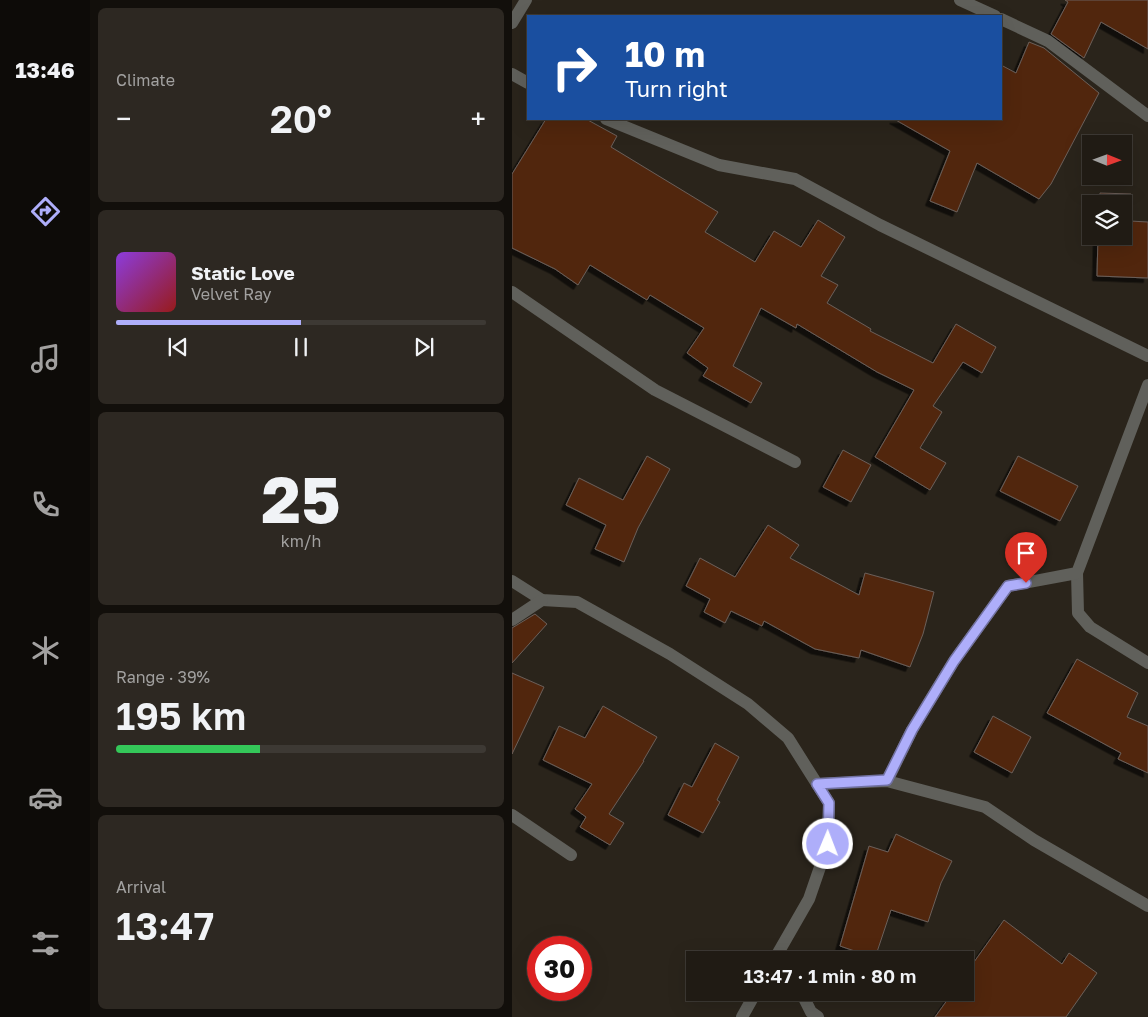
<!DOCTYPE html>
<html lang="en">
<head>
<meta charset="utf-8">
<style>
  :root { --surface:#201b14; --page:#2d2822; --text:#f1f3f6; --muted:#a2a1a0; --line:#3d3934; --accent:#aeaefa }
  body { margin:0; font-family:"Golos Text",sans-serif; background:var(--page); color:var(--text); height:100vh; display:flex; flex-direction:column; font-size:19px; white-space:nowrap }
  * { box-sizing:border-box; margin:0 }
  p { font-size:16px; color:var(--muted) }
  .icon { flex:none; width:28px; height:28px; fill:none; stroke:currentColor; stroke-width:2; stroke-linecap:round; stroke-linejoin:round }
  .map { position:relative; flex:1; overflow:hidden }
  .details { display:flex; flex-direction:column; gap:8px; padding:8px; background:#120f0b; width:422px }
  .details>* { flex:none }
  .hud { position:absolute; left:15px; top:15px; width:475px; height:105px; border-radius:0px; box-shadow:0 5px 20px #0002,0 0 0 1px var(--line); background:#1a4fa0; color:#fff; overflow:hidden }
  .needle { width:32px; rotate:91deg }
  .controls { position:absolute; left:570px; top:135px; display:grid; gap:10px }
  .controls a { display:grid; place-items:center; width:50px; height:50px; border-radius:0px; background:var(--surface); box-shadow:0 5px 20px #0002,0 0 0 1px var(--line); font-size:25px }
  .speed { position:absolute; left:15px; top:936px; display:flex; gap:10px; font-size:25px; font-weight:700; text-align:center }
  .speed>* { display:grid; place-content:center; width:65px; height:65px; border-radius:50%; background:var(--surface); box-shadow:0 5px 20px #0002,0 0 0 1px var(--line); line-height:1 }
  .speed .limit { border:8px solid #d22; background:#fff; color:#111 }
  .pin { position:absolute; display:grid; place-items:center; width:42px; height:42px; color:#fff; margin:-51px -21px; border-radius:50% 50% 50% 0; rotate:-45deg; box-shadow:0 0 5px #0007 }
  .pin .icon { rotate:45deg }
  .me { position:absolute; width:55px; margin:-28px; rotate:1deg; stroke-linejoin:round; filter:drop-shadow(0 0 4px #0008) }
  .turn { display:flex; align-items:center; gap:18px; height:105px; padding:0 15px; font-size:22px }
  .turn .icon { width:65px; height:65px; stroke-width:2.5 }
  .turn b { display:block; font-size:35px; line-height:42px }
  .big { font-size:38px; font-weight:600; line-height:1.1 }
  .details .tile { flex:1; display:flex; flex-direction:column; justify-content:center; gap:8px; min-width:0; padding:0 18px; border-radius:8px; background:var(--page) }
  .details .dial { align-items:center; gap:0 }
  .dial b { font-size:65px; line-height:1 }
  .song { display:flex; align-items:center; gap:15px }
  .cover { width:60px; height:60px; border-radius:8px; background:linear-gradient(135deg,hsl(270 70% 55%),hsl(0 70% 35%)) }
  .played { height:5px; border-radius:2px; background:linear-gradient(90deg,var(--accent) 50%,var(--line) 50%) }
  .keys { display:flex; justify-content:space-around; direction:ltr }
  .heat { display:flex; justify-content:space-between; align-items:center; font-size:28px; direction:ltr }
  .charge { height:8px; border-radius:4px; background:linear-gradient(90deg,#34c759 39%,var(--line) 0) }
  .trip { position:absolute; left:174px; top:951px; width:288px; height:50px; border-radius:0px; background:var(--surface); box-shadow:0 5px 20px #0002,0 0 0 1px var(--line); font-weight:600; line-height:50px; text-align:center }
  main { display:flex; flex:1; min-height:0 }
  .tabs { display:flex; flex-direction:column; width:90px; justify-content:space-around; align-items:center; background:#0d0b08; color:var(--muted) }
  .tabs .icon { width:35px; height:35px }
  .tabs .on { color:var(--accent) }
  .tabs b { font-size:22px; color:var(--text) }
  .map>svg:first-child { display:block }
  .building { fill:#512811; stroke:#6b5f59; filter:url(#shadow) }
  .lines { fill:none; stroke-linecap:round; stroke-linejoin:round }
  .minor { stroke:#60605b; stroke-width:12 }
  .route-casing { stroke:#7171a2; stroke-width:12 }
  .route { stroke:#aeaefa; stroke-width:9 }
</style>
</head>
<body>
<main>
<nav class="tabs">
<b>13:46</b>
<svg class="icon on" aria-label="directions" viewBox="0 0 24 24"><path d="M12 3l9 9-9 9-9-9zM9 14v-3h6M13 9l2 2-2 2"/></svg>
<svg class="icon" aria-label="music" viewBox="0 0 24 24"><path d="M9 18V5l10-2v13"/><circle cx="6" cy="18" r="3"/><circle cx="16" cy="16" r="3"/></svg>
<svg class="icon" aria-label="phone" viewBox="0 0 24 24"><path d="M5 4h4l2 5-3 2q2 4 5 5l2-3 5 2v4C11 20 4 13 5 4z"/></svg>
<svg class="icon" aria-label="climate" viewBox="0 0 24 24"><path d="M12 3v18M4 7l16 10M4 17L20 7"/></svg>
<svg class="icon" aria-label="car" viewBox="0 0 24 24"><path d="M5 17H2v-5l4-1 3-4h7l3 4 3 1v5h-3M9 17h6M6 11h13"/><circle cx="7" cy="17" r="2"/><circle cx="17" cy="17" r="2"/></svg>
<svg class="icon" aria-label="filters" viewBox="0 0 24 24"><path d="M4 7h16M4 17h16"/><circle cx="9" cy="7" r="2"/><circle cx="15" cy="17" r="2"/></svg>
</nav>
<section class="details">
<div class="tile"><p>Climate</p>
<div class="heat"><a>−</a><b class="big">20°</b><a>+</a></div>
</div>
<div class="tile">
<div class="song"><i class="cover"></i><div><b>Static Love</b><p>Velvet Ray</p></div></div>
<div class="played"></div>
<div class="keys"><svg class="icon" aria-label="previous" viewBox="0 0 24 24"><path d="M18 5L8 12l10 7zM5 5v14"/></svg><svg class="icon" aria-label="pause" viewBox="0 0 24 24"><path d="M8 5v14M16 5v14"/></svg><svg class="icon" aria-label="next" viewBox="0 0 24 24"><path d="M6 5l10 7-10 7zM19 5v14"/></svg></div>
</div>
<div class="tile dial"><b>25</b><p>km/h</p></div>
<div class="tile"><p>Range · 39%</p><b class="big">195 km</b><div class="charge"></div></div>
<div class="tile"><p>Arrival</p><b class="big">13:47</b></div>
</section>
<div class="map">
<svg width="636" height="1017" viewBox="0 0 636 1017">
  <defs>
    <filter id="shadow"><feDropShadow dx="-4.5" dy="4.5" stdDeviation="0" flood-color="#0009"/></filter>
  </defs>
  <rect width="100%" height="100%" fill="#2a241b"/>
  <g class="building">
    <path d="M553,0H636V49L589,22L572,58L539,34L556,2Z"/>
    <path d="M517,42L532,48L587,93L539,184L527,199L465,163L445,212L418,201L438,151L382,119H489V65L504,73Z"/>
    <path d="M34,119H74L105,136L99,147L206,212L193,232L243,262L262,231L289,247L306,220L333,237L309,276L326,285L315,303L359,329L358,331L421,363L444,324L484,347L470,373L451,362L421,406L430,412L408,448L434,463L418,490L363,457L402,390L365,372L285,324L284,328L249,308L221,366L250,383L239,403L191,376L196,368L175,353L192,328L138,295L135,300L78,265L66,285L43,269L0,248V174Z"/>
    <path d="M588,193L619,194L618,221L636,222V278L585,276L586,236H611V204H587Z"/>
    <path d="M331,450L359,465L339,502L311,487Z"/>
    <path d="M135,456L158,469L126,528L112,562L83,549L94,525L54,505L67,478L111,500Z"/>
    <path d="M506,456L566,486L548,521L488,491Z"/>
    <path d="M256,525L287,545L278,558L347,595L353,573L422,592L411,634L398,667L349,650L347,658L303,649L252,621L250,626L219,611L213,623L192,612L198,599L174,586L188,558L223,577Z"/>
    <path d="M23,614L35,624L0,663V628Z"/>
    <path d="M565,659L626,693L615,717L636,726V773L606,759L609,753L535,713Z"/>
    <path d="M0,673L32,687L0,754Z"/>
    <path d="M91,706L145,737L131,761H132L97,814L112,823L98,845L68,827L74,817L63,809L80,784L31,760L47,726L73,738Z"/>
    <path d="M481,716L519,737L500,773L462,752Z"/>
    <path d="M203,743L227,757L205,800L208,802L191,833L156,815L172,783L180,787Z"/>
    <path d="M384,834L440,861L429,883L416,922L379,910L363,958L328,946L357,846L376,852Z"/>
    <path d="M492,920L550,964L557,953L585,973L554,1017H423L441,992H452V976Z"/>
  </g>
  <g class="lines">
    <g class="minor">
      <path d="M448,0L483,16"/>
      <path d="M489,19L536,41L636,116"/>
      <path d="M0,23L14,0"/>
      <path d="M0,74L16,83"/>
      <path d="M94,119L207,165L283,179L368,225L636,356"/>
      <path d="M0,292L143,390L283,462"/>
      <path d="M565,573L566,613L578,627L636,663"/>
      <path d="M0,581L30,600L65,602L158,654L236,704L276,738L317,803L316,844L297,899L262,960"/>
      <path d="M0,620L30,600"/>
      <path d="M375,781L400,730L442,661L496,586L565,573L636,385"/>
      <path d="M305,784L375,781L473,807L522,840L636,906"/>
      <path d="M0,815L59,855"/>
      <path d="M289,992L299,1012L306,1017"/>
      <path d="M230,1017L244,992"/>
    </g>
  </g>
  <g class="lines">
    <g class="route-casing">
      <path id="route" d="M316,844L317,803L305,784L375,780L400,730L442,661L496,586L514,583"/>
    </g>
    <use href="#route" class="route"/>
  </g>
</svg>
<div class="controls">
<a><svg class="needle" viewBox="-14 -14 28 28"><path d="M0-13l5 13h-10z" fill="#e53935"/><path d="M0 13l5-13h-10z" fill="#a2a1a0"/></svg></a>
<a><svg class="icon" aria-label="layers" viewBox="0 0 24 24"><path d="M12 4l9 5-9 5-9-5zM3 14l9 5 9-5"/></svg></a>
</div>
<div class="speed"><div class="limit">30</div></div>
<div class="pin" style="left:514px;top:583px;background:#d93025"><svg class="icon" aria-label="arrive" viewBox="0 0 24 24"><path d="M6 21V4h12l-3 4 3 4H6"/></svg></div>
<svg class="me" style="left:316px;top:844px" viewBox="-20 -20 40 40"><circle r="17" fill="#aeaefa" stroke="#fff" stroke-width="3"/><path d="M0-11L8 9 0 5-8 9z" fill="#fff"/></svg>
<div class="trip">13:47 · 1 min · 80 m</div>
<div class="hud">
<div class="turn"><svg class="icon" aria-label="right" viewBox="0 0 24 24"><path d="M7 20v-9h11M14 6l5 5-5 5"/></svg><div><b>10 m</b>Turn right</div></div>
</div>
</div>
</main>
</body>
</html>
